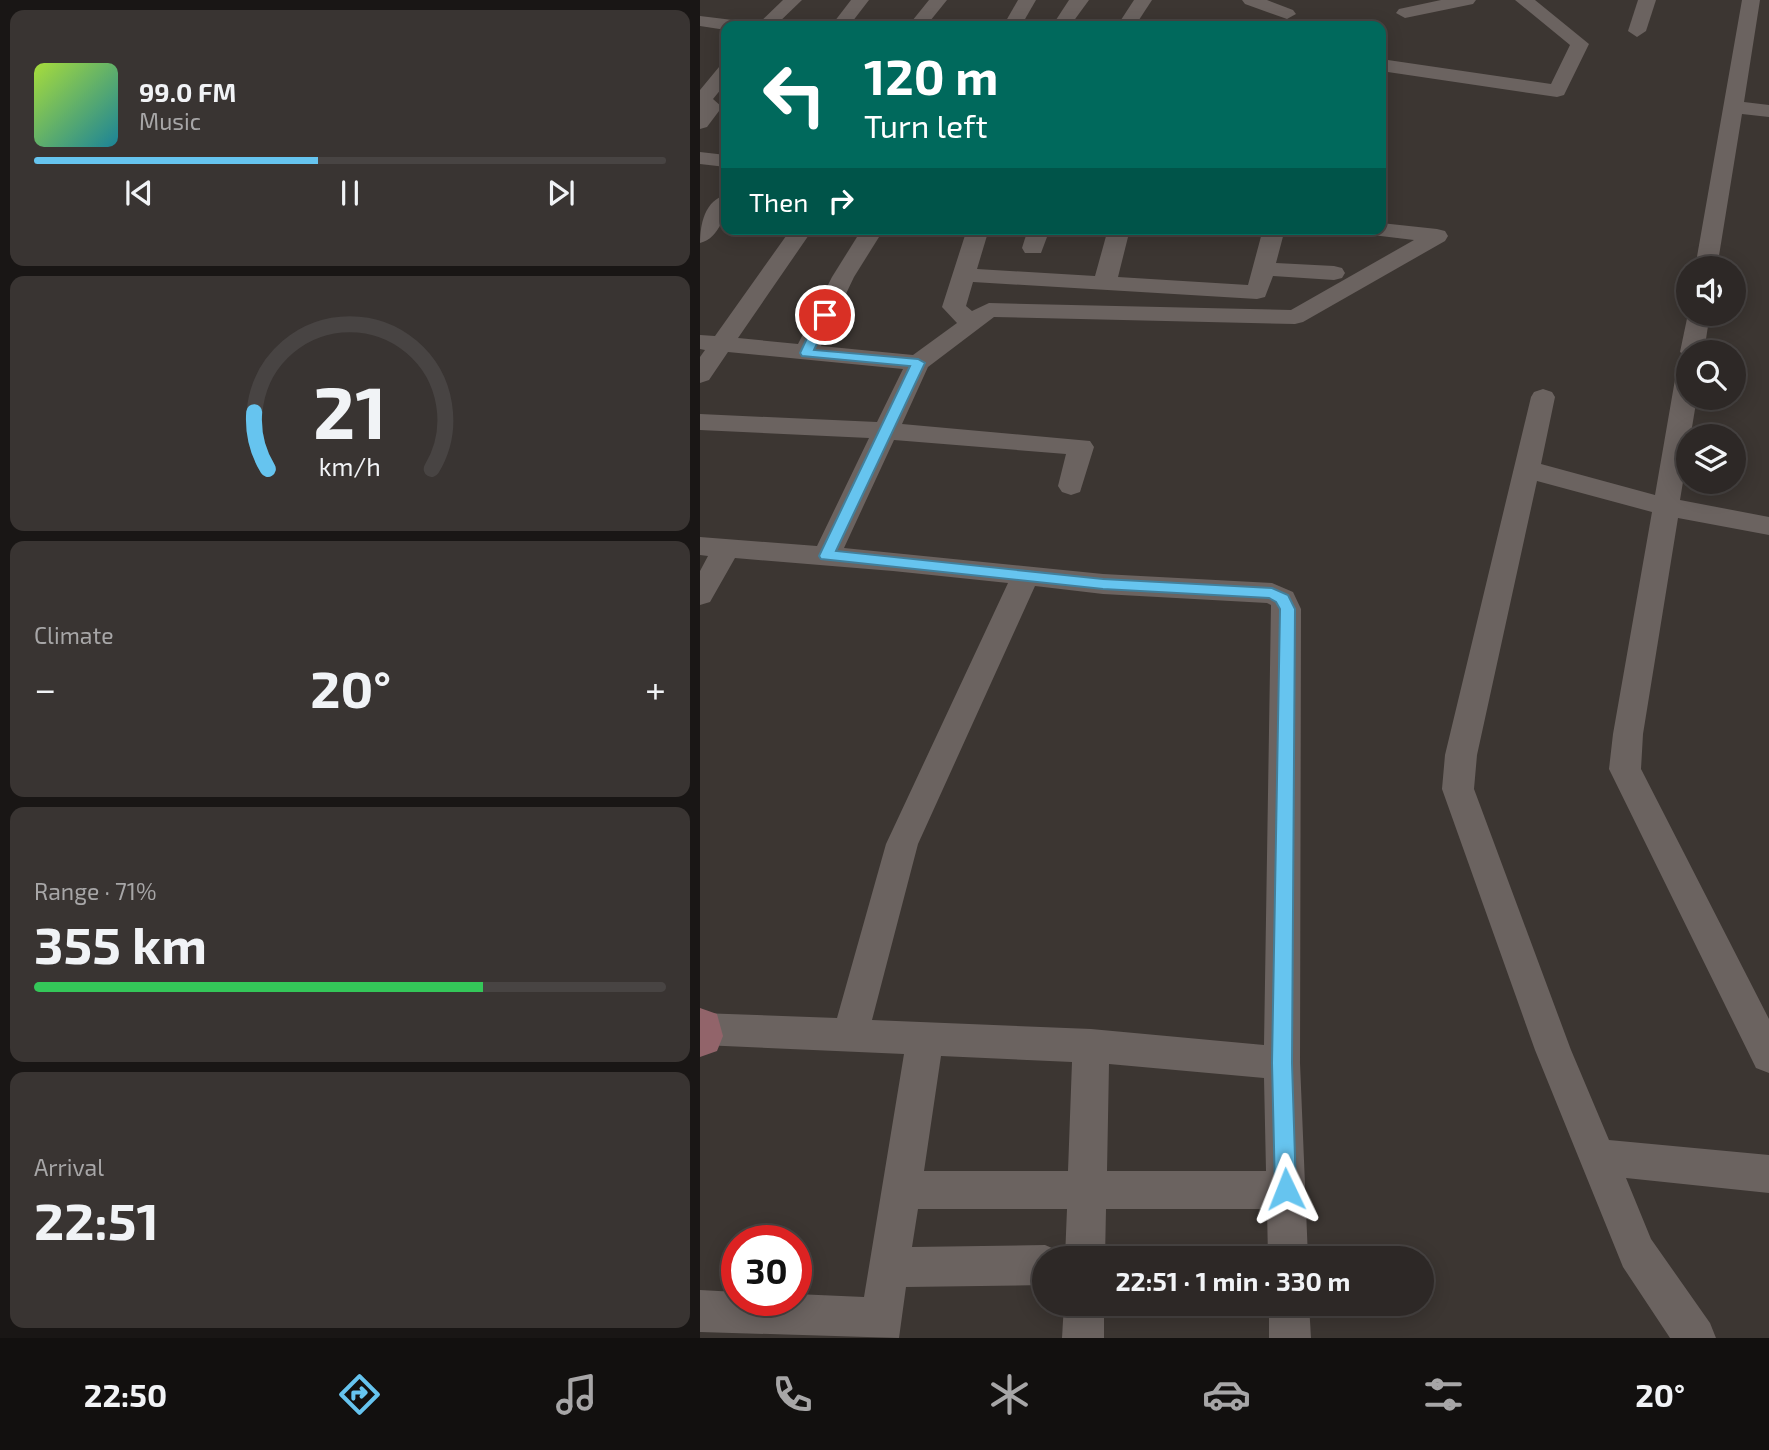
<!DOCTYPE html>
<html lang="en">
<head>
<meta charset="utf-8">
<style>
  :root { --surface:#2d2826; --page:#393432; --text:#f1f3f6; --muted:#a7a6a7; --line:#484443; --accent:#66c4ef }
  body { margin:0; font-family:"Exo 2",sans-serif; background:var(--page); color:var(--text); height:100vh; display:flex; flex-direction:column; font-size:26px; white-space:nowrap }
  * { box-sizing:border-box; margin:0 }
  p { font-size:23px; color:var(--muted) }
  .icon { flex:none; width:38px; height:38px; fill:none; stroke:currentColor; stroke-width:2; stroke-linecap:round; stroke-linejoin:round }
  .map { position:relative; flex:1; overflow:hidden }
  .side { display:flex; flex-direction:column; gap:10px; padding:10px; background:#191615; width:700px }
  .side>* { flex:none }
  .guide { position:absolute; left:21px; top:21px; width:665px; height:214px; border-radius:14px; box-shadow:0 4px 18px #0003,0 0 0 2px var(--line); background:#00695c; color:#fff; overflow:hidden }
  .tools { position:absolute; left:976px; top:256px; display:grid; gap:14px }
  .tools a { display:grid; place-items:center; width:70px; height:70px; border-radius:50%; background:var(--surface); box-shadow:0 4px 18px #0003,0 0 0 2px var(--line); font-size:35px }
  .speed { position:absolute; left:21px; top:1225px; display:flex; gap:14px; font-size:35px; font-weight:700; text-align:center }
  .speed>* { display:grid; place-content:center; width:91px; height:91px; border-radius:50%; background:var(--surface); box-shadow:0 4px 18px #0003,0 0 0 2px var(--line); line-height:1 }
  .speed .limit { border:10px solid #d22; background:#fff; color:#111 }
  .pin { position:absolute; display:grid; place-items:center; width:60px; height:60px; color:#fff; margin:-30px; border:4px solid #fff; border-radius:50%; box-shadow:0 2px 7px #0007 }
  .me { position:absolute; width:77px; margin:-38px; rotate:358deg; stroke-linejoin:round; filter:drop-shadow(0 0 5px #0008) }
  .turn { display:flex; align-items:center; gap:24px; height:147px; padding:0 28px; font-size:32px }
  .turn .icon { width:91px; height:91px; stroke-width:2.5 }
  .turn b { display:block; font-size:49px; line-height:60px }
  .then { display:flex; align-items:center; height:66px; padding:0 28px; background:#0003; gap:14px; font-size:26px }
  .big { font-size:52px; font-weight:700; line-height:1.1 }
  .side .tile { flex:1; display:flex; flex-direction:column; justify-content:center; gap:10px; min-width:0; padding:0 24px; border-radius:14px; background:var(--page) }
  .side .dial { align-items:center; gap:0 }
  .dial svg { height:182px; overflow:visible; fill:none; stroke:var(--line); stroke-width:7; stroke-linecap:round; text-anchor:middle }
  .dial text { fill:var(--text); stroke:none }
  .song { display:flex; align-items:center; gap:21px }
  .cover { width:84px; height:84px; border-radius:10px; background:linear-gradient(135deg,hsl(80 70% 55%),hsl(190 70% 35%)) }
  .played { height:7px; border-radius:4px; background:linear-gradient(90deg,var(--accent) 45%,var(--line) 45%) }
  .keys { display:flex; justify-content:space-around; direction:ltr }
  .heat { display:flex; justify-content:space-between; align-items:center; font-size:38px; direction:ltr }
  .charge { height:10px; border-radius:5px; background:linear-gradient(90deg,#34c759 71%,var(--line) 0) }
  .trip { position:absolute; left:332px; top:1246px; width:402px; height:70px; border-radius:35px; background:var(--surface); box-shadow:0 4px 18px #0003,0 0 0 2px var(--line); font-weight:700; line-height:70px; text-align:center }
  .tab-bar { display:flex; height:112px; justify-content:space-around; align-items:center; background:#12100f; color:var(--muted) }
  .tab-bar .icon { width:49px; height:49px }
  .tab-bar .current { color:var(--accent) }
  .tab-bar b { font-size:32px; color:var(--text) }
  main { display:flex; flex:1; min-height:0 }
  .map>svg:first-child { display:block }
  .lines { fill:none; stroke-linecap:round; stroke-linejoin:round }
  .street { fill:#6b6360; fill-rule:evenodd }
  .secondary { fill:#92646a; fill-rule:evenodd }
  .route { fill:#66c4ef; stroke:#427f9b; stroke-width:2 }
</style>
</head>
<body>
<main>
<section class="side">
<div class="tile">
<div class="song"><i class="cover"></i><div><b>99.0 FM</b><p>Music</p></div></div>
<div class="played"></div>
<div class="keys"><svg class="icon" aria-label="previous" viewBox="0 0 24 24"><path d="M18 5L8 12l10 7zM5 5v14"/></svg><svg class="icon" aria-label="pause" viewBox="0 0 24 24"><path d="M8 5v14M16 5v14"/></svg><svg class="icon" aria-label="next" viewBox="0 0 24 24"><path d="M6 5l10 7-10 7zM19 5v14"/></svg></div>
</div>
<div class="tile dial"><svg viewBox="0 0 100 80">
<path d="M14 69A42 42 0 1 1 86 69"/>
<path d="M14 69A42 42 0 0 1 8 44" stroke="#66c4ef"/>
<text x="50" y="56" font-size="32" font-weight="700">21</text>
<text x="50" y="72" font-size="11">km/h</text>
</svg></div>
<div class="tile"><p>Climate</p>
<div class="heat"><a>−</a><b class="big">20°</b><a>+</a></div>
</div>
<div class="tile"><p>Range · 71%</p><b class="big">355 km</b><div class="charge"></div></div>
<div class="tile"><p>Arrival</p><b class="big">22:51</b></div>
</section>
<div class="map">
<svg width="1069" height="1338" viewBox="0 0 1069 1338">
  <rect width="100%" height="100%" fill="#3c3632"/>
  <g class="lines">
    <g class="street">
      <path d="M83,0H102L75,26H56Z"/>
      <path d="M151,0H169L149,26H131Z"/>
      <path d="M229,0H247L226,26H208Z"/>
      <path d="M318,0H336L321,26H303Z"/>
      <path d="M369,0H389L370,26H352Z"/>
      <path d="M434,0H452L435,26H417Z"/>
      <path d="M542,0H567L593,10L596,14L587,19L545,4Z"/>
      <path d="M741,0H776L773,4L705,18L696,13L699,9Z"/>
      <path d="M815,0H835L889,44L864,95L857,97L681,71V59L851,84L870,45Z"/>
      <path d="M938,0H956L946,31L937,37L928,31Z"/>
      <path d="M1042,0H1060L1044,102L1069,105V117L1042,114L1017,268H995Z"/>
      <path d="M0,16L41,21L50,26H26V30L0,26Z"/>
      <path d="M26,65V83L13,99L22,107L7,127L0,129V90L19,67Z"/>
      <path d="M0,152L26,155V167L0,164Z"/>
      <path d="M26,195C27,212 20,238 0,243C0,224 5,200 26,195Z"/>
      <path d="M681,223L737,229L745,231L748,236L745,241L603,322L595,324L294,317L228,367L202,424L390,441L394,447L380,492L371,495L362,492L358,486L366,454L194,440L144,548L403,574L572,583L593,592L601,609L600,1063L608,1258H568L567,1209H406L405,1258H365L367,1209H218L212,1247L345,1245L359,1251L362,1258H345V1285L206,1287L199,1338L0,1332V1290L37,1292V1300H96V1294L164,1297L204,1054L2,1045L0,1013L137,1018L186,844L308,583L193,571L35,558L10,602L0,605V571L8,556L0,555V537L117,546L169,438L0,430V414L177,422L203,369L28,352L9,380L0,383V357L5,350L0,349V335L15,336L91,229H113L38,338L98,344L132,277L162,229H184L154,277L121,346L213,355L257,323L242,307L267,229H289L277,269L395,276L408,229H430L418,277L548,285L563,229H585L576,263L634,266L642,268L645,273L642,278L634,280L573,276L565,297L557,299L273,282L266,306L272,311L289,303L591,310L714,240L664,234L661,229H681ZM335,586L403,594L567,603L571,605L564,1045L391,1029L172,1020L218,844ZM241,1056L372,1062L368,1171H224ZM409,1064L564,1078L566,1171H407Z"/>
      <path d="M328,229H350L341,253H325L322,248Z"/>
      <path d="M989,309V313H1010L1004,352H989V358L980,352Z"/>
      <path d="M989,361V397H997L980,500L1069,517V535L978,518L943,734L941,769L1069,1019V1073L1056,1068L909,769L913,734L952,512L837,481L777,755L774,789L871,1050L909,1140L1069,1155V1193L926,1178L951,1239L1010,1323L1016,1338H970L923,1267L835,1050L742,789L745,755L831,397L834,392L843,389L852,392L855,397L841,464L955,495L977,368L980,363Z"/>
      <path d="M364,1304H404V1338H362Z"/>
      <path d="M569,1304H609L611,1338H569Z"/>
    </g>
    <path class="secondary" d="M0,1008L17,1014L23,1036L17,1051L0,1057Z"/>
  </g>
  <path class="route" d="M125,311L131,315L114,350L218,359L225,363L136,551L403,579L572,588L588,595L595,609L592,1063L596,1189L593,1197L586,1200L579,1197L575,1189L572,1063L580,609L576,602L569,598L403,589L121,559L119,556L210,366L102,356L100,353L118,315Z"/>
</svg>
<div class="tools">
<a><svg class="icon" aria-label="sound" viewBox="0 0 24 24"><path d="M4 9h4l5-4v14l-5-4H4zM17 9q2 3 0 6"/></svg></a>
<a><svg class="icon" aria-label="search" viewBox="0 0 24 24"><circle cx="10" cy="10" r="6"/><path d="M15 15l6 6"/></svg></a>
<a><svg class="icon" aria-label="layers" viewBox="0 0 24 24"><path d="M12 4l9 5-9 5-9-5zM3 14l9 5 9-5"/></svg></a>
</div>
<div class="speed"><div class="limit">30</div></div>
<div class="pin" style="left:125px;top:315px;background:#d93025"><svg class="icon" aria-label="arrive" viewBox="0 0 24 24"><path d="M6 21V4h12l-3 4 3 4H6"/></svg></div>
<svg class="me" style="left:586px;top:1189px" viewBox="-20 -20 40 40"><path d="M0-17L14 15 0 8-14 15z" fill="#66c4ef" stroke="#fff" stroke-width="4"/></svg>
<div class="trip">22:51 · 1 min · 330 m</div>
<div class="guide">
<div class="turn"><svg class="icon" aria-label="left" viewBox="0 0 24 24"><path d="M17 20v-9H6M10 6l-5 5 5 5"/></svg><div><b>120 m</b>Turn left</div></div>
<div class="then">Then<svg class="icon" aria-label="right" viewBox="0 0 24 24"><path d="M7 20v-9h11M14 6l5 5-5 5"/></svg></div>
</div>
</div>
</main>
<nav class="tab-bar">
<b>22:50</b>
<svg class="icon current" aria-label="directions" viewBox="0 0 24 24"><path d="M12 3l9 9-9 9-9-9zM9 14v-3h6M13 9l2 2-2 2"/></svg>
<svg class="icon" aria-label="music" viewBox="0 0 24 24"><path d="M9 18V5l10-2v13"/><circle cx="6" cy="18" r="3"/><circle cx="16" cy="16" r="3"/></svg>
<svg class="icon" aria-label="phone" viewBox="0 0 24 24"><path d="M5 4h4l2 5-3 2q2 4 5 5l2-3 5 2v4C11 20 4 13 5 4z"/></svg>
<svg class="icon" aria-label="climate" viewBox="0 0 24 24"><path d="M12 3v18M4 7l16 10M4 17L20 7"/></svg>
<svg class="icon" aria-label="car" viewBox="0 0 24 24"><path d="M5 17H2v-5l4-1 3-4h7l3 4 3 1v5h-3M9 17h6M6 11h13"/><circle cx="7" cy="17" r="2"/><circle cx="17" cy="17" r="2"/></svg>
<svg class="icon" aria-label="filters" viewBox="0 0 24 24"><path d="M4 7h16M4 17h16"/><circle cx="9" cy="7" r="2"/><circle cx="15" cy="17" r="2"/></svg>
<b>20°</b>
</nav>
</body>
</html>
